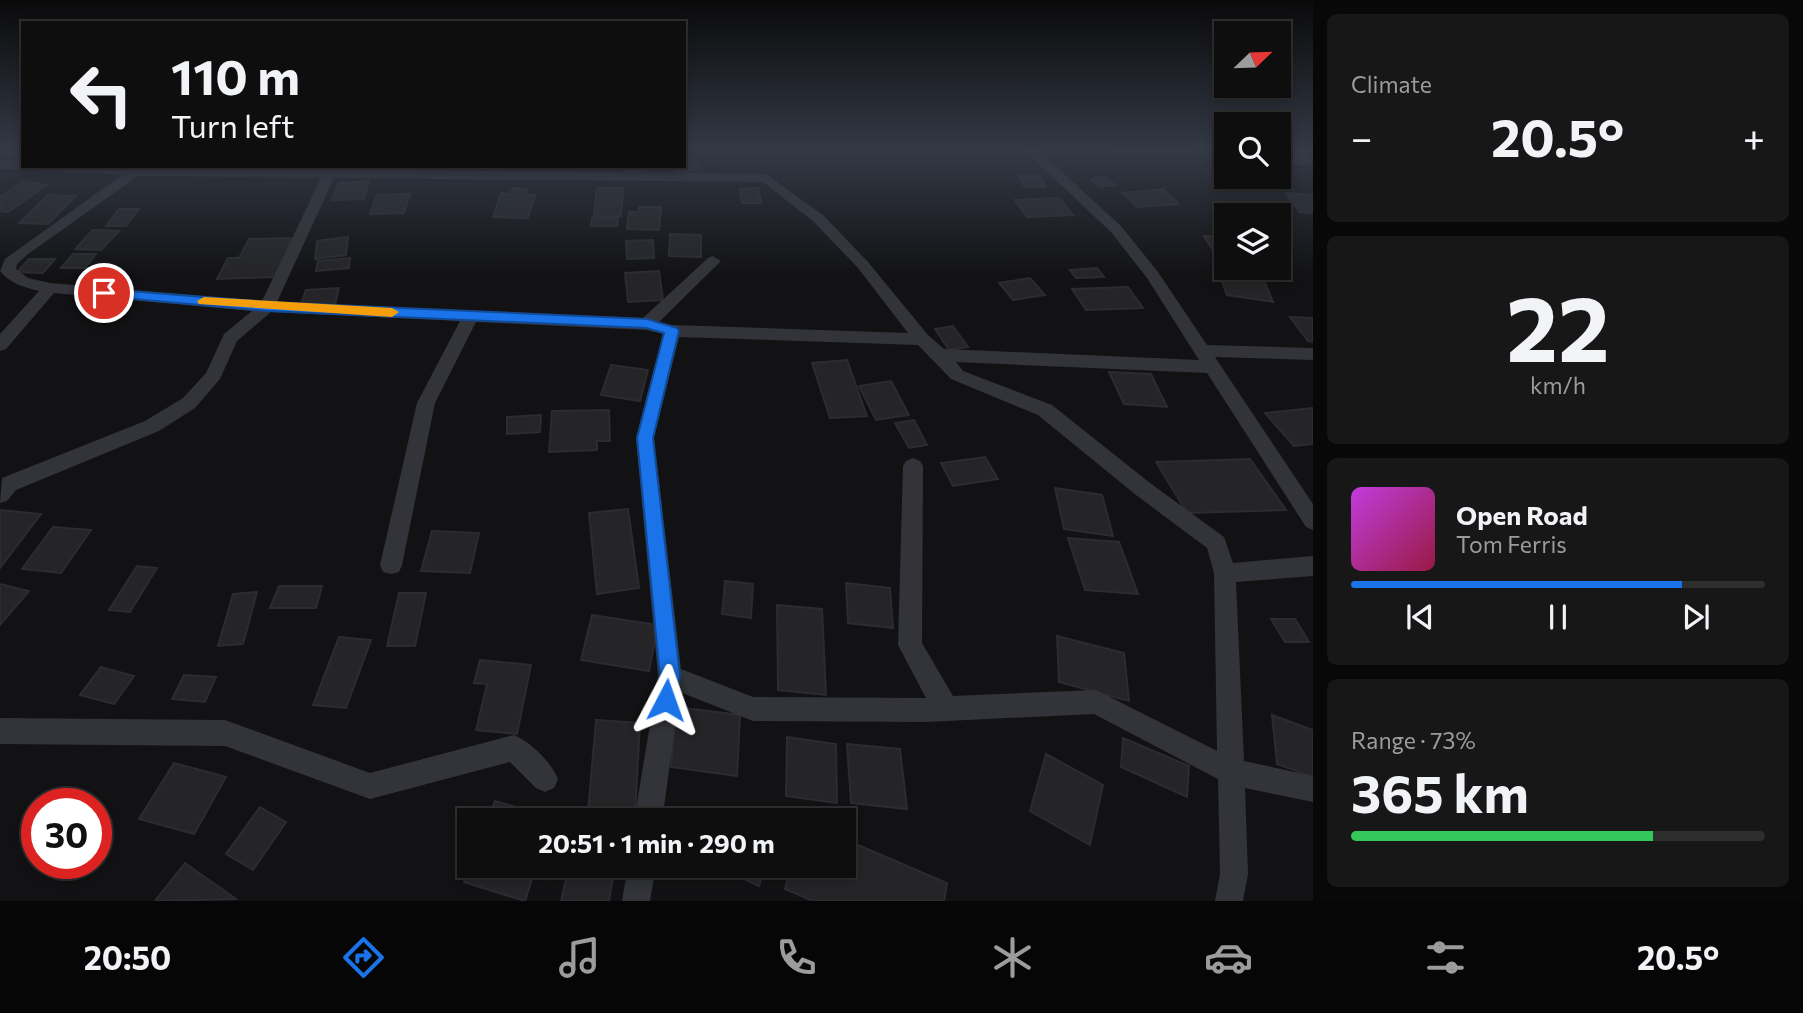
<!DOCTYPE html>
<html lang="en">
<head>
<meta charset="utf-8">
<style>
  :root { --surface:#0e0e0f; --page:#171718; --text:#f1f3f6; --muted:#9b9c9e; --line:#2e2e2f; --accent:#1a73e8 }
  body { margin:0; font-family:Commissioner,sans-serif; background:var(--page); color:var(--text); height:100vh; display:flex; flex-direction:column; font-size:26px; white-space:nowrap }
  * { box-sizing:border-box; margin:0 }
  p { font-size:23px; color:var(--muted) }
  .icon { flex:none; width:38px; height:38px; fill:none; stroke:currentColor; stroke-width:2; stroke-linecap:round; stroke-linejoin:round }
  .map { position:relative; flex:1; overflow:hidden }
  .sheet { display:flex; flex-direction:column; gap:14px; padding:14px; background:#080808; width:490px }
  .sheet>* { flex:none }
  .top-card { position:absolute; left:21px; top:21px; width:665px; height:147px; border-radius:0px; box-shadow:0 4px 10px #0003,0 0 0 2px var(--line); background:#0e0e0f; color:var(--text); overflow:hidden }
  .needle { width:46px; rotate:67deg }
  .fabs { position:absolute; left:1214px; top:21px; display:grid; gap:14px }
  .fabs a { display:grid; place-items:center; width:77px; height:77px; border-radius:0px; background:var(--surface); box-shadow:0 4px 10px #0003,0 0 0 2px var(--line); font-size:35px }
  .speed { position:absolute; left:21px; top:788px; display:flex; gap:14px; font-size:35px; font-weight:700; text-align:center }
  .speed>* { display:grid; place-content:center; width:91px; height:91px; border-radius:50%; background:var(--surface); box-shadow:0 4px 10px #0003,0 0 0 2px var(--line); line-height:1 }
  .speed .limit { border:10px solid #d22; background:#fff; color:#111 }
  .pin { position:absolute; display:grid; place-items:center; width:60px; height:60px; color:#fff; margin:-30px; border:4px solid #fff; border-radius:50%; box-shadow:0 2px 7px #0007 }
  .me { position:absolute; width:77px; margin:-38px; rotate:4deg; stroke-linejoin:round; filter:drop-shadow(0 0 5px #0008) }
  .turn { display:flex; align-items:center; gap:24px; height:147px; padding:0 35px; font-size:32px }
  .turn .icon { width:91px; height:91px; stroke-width:2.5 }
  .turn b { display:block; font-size:49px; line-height:60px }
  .big { font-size:52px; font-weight:700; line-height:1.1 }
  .sheet .card { flex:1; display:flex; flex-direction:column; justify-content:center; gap:10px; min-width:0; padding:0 24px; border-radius:10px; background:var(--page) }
  .sheet .dial { align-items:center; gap:0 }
  .dial b { font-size:91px; line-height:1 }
  .song { display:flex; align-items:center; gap:21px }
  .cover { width:84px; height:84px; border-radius:10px; background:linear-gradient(135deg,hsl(290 70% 55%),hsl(340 70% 35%)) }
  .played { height:7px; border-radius:4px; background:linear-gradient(90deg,var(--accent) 80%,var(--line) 80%) }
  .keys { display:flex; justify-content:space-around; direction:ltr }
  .heat { display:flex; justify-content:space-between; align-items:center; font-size:38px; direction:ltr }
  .charge { height:10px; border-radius:5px; background:linear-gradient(90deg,#34c759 73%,var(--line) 0) }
  .trip { position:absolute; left:457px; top:808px; width:399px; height:70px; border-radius:0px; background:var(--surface); box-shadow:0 4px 10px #0003,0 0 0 2px var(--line); font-weight:700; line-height:70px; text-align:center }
  .dock { display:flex; height:112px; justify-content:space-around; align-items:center; background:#060606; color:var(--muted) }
  .dock .icon { width:49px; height:49px }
  .dock .on { color:var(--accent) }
  .dock b { font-size:32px; color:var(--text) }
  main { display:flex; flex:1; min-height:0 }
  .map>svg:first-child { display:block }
  .building { fill:#252528; stroke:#2c2c30; stroke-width:2 }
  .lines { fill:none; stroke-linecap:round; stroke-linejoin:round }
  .minor { fill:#323439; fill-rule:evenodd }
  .route { fill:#1a73e8; stroke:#114b97; stroke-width:2 }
  .slow { fill:#f59e0b }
</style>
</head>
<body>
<main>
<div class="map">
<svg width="1313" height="901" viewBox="0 0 1313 901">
  <rect width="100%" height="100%" fill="#121214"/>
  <g class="building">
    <path d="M684,150H691L700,169L676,172L673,166H684Z"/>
    <path d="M625,166H655L656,169L627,172Z"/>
    <path d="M1018,176H1039L1046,187H1025Z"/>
    <path d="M1105,177L1115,185L1100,187L1091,179Z"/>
    <path d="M23,181L47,185L8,212L0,211V197Z"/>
    <path d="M369,181L364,199L332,200L339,183Z"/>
    <path d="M513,188L527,189L525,195H535L528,218L493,217L501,193L511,194Z"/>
    <path d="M597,188H623L621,216H594Z"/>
    <path d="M758,188L761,203H742L740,189Z"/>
    <path d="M1163,189L1179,204L1137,207L1123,193Z"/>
    <path d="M1286,193L1313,195V213L1300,212Z"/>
    <path d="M410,194L404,213L370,214L377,195Z"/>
    <path d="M48,195L76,196L48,224L19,223Z"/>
    <path d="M1059,198L1073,215L1027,217L1015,200Z"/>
    <path d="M639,207H661L659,230L627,229L629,212H638Z"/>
    <path d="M119,209H139L126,226H106Z"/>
    <path d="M592,218H618L617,226H591Z"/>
    <path d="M93,230L119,231L101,250L75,249Z"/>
    <path d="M670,234L701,235V257L669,256Z"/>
    <path d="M1204,236L1227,237V256L1216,255Z"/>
    <path d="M348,237L346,255L315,259L317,241Z"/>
    <path d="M293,238L276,277L217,279L228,258H239L249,239Z"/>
    <path d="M653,240L654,258L627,259L626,241Z"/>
    <path d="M73,254H96L85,268H61Z"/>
    <path d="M350,258L349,268L316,271L318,261Z"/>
    <path d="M29,259H55L43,273L17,272Z"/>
    <path d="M1097,268L1104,277L1076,278L1070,270Z"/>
    <path d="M1218,269L1262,276L1273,302L1227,295Z"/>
    <path d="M659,271L663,300L628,302L625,273Z"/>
    <path d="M1030,278L1045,295L1013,300L999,283Z"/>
    <path d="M1128,287L1143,308L1086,310L1072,289Z"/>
    <path d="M339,288L335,305L300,307L306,290Z"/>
    <path d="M1290,317L1313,318V342L1308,341Z"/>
    <path d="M953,326L968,347L949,350L935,329Z"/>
    <path d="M847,360L867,416L830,418L812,363Z"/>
    <path d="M611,365L648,370L640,401L601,395Z"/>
    <path d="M1109,372L1151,374L1167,407L1124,404Z"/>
    <path d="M891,381L909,415L876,420L859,386Z"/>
    <path d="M1313,408V444L1294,446L1265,413Z"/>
    <path d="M609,410L610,441H597V450L549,452L552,411Z"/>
    <path d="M541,415L540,432L507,434V417Z"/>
    <path d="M914,420L927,445L909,448L895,423Z"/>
    <path d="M985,457L998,479L953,486L941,463Z"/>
    <path d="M1250,459L1286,510L1187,513L1156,462Z"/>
    <path d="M1055,488L1102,495L1113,536L1064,529Z"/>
    <path d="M628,509L639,588L597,594L589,513Z"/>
    <path d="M0,510L41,514L0,568Z"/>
    <path d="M53,527L91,530L61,573L22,569Z"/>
    <path d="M432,531L479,533L470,573L421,571Z"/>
    <path d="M1068,538L1119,542L1138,594L1085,590Z"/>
    <path d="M137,566L157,568L130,612L109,610Z"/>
    <path d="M725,581L753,584L751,618L722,614Z"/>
    <path d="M846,583L890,588L893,628L848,623Z"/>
    <path d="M0,584L29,591L0,625Z"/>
    <path d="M279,586H322L316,608H270Z"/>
    <path d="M257,592L243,644L218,646L233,594Z"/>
    <path d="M399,593H426L415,646H387Z"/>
    <path d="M777,605L822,609L826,695L778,690Z"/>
    <path d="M592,615L658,625L649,671L581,660Z"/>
    <path d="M1271,619H1295L1309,642H1285Z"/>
    <path d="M1057,636L1124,653L1129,701L1059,682Z"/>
    <path d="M339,637L371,640L346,708L313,705Z"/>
    <path d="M480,660L531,665L517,734L476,730L487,684L474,683Z"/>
    <path d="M101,667L134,676L114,704L80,695Z"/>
    <path d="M184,675L216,677L205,702L172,699Z"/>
    <path d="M676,707L740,715L737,776L671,767Z"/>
    <path d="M1272,715L1313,730V777L1277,764Z"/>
    <path d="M596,720L640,723L635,814L588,812Z"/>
    <path d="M787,737L836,744L837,803L786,796Z"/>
    <path d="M1123,738L1189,766L1187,797L1121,767Z"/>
    <path d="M847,744L900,749L907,809L851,803Z"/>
    <path d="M1046,754L1103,785L1090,845L1030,811Z"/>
    <path d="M174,763L226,777L194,834L139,819Z"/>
    <path d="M495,801L551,817L550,821H487Z"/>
    <path d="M260,807L286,822L253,870L226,854Z"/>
    <path d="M844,839L947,883L944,901H813L785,889L791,866H844Z"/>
    <path d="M185,863L236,899L155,901Z"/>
    <path d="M470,866H548L544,879L533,876L525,901L464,882Z"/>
    <path d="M569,866H615L609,901H561Z"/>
    <path d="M724,866H765L759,886L723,869Z"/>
  </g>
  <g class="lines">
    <g class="minor">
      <path d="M1024,150H1038L1121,226L1158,272L1207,345L1313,348V360L1215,357L1313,504V530L1306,527L1207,373L956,362L963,371L1052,405L1150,483L1224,537L1233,563L1313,556V576L1236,582L1244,761L1313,776V802L1245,788L1248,874L1243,901H1215L1220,874L1218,779L1094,714L926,722L753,721L680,692L662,821H634L658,676L636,438L663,334L647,330L476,322L435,403L402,565L399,572L391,574L383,572L380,565L417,403L460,321L271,312L237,341L220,379L195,408L159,431L16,490L7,501L0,503L2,478L145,421L183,398L206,373L224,334L252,311L54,293L6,349L0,351V334L39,291C23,287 11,284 0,271L5,259L122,175L37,170L31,166L766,174L823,215L868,262L928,335L944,349L1199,360L1147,278L1111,232ZM138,176L321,178L262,301L50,283L28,278L16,269L17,264L28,254ZM334,178L763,182L813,221L858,268L908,333L672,325L659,322L718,264L721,261L713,256L708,258L643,318L277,302ZM679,337L918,345L951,379L1038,415L1136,495L1207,548L1214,573L1217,751L1096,690L953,696L922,643L923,466L920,461L913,458L906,461L903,466L898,645L926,698L753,697L681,669L654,438Z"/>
      <path d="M1109,150H1191L1185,154H1115Z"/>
      <path d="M1292,150H1305L1313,162L1306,166L1279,162V154L1296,157Z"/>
      <path d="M0,161H23V166H29L23,169H0Z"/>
      <path d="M0,718L225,720L370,773L514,735C531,742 551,762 558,779L554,788L545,792L536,788L510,762L370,799L225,746L0,744Z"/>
      <path d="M628,866H656L650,901H622Z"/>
    </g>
  </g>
  <linearGradient id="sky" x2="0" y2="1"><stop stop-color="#0a0a0b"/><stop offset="0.54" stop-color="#333945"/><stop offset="1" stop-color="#333945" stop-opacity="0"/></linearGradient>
  <rect width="1313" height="277" fill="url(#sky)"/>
  <path class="route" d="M104,289L267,302L647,319L677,328L679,331L653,438L680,676L674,707L666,710L659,707L656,700L660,676L637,438L664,333L646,328L267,311L100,296V290Z"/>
  <path class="slow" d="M204,297L392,308L399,312L392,317L199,304L197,301Z"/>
</svg>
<div class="fabs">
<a><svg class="needle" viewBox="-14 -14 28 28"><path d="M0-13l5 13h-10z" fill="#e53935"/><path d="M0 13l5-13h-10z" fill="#9b9c9e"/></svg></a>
<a><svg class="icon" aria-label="search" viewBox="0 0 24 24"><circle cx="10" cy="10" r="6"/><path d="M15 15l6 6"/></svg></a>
<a><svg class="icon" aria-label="layers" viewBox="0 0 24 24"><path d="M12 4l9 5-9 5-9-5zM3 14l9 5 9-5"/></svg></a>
</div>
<div class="speed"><div class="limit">30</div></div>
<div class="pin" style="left:104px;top:293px;background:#d93025"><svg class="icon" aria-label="arrive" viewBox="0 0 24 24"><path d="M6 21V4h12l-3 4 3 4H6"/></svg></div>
<svg class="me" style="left:666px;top:700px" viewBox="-20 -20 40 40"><path d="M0-17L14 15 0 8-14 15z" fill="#1a73e8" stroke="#fff" stroke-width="4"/></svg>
<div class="trip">20:51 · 1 min · 290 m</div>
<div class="top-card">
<div class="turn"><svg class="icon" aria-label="left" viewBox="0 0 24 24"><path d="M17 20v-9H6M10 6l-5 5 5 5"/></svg><div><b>110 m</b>Turn left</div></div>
</div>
</div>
<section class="sheet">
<div class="card"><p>Climate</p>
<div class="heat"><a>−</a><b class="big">20.5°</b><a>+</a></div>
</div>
<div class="card dial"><b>22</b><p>km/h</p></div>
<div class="card">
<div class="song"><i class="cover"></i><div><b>Open Road</b><p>Tom Ferris</p></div></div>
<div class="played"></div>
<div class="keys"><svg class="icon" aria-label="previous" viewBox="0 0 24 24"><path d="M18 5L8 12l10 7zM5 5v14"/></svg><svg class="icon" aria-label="pause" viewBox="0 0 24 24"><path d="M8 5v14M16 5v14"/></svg><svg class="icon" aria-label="next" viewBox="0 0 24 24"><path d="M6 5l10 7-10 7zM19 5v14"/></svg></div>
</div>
<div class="card"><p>Range · 73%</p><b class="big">365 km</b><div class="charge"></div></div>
</section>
</main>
<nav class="dock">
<b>20:50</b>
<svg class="icon on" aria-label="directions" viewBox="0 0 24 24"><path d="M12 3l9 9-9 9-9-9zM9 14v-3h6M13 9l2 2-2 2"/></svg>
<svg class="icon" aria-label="music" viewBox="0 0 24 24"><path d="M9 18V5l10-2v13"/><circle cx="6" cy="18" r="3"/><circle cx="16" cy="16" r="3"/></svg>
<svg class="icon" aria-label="phone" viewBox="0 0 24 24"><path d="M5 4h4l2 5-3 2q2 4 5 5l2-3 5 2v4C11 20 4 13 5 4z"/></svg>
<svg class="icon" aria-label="climate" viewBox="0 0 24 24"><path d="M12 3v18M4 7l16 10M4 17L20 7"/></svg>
<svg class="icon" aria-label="car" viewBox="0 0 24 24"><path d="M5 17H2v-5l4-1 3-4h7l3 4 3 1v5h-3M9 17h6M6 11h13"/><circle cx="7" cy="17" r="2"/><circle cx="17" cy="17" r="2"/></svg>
<svg class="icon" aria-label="filters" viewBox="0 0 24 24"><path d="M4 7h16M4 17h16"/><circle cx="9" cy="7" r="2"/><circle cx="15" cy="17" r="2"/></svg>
<b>20.5°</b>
</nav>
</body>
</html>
